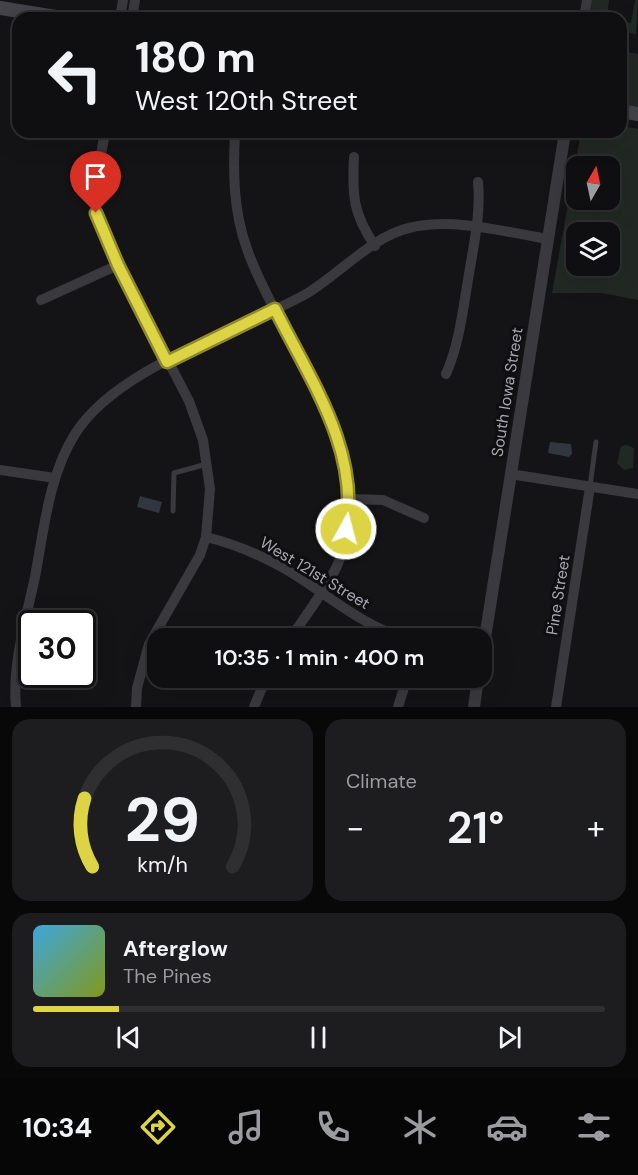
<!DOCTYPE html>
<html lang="en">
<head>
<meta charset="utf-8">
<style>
  :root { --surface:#0f0e10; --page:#1d1c1e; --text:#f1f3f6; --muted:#9b9c9f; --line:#2f2e30; --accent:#dcd345 }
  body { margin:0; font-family:"DM Sans",sans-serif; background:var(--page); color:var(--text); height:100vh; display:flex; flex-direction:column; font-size:22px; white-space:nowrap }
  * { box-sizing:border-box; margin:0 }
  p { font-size:20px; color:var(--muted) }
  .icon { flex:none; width:33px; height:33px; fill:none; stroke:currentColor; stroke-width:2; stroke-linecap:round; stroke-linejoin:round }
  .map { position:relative; height:707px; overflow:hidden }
  .details { display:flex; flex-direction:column; gap:12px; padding:12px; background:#080809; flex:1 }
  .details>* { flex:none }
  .hud { position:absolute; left:12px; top:12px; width:615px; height:126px; border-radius:18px; box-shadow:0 6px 24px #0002,0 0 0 2px var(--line); background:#0f0e10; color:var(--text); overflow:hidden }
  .needle { width:39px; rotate:9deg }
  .buttons { position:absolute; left:566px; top:156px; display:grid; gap:12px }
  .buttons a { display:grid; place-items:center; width:54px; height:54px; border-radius:12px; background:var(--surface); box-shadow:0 6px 24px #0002,0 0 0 2px var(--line); font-size:30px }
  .speed { position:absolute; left:18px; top:610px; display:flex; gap:12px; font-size:30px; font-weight:700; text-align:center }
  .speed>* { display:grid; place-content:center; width:78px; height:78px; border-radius:50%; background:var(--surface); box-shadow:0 6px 24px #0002,0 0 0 2px var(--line); line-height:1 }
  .speed .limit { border:3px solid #111; border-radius:9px; background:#fff; color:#111 }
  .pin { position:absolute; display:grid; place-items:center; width:51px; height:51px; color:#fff; margin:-62px -26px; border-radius:50% 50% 50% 0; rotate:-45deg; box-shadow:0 0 6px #0007 }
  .pin .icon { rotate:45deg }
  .me { position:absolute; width:66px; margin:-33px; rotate:7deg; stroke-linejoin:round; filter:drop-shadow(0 0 4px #0008) }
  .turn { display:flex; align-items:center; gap:21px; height:126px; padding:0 24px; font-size:27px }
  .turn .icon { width:78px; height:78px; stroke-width:2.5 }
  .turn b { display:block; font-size:42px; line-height:51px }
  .big { font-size:45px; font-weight:600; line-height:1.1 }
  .details .card { flex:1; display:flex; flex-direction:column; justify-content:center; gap:9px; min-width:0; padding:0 21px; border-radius:18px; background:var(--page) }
  .details .dial { align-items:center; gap:0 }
  .dial svg { height:156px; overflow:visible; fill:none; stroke:var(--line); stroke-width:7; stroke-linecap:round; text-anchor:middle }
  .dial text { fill:var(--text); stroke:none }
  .song { display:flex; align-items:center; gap:18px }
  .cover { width:72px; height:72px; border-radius:9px; background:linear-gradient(135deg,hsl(200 70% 55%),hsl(70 70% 35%)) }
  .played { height:6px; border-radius:3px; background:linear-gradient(90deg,var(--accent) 15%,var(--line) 15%) }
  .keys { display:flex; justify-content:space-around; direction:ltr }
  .heat { display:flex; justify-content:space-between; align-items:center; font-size:33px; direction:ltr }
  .details .tiles { flex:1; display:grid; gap:12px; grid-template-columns:1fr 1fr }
  .card:last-child { grid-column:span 2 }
  .trip { position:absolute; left:147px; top:628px; width:345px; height:60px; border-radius:18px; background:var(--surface); box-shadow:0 6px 24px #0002,0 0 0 2px var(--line); font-weight:600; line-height:60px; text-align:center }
  .menu { display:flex; height:96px; justify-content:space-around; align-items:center; background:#060606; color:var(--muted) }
  .menu .icon { width:42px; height:42px }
  .menu .active { color:var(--accent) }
  .menu b { font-size:27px; color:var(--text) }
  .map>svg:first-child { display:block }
  .green { fill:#222925; fill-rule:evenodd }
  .water { fill:#323640 }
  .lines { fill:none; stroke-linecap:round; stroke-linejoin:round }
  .service { stroke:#3a3a3e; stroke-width:5 }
  .minor { stroke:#3a3a3e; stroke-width:10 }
  .tertiary { stroke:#3a3a3e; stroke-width:12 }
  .secondary { stroke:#434349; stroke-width:14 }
  .route-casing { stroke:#8f892d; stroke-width:15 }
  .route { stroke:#dcd345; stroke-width:10 }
  .labels { text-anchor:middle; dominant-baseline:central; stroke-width:6; stroke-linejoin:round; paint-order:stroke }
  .street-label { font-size:16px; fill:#a7a7b4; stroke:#0f0f10 }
</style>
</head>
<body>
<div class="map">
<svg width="638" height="707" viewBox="0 0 638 707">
  <rect width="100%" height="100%" fill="#141315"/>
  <g class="green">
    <path d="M592,0H609L607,18H590Z"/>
    <path d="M635,0H638L636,35L628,32L625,22L631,23Z"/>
    <path d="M621,51L638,54V107L621,104Z"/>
    <path d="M621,126L638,129V300L602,293H552L581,132H621ZM609,166V200H576V166ZM576,232H609V266H576Z"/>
    <path d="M626,445L634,448L633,468L624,470L617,463L621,446Z"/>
  </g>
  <g class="water">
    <path d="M550,442L571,444L572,454L569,457L548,453Z"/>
    <path d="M140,496L162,502L159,513L137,507Z"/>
  </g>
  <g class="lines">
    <g class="service">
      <path d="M590,486L596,442"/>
      <path d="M173,511L174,473L207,464"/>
    </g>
    <g class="minor">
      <path d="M120,18L123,0"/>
      <path d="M132,18L135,0"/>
      <path d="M584,18L587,0"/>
      <path d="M105,132L95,188L96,213L118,265L189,401L203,440L210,489L206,537L200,555L149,644L137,688L136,707"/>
      <path d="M235,132C233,172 233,210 247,249C282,347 386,457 337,566C325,591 305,616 290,639"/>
      <path d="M354,157C352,195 353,214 375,246"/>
      <path d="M41,300L118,265"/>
      <path d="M446,374C460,342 463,308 469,274C474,243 481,213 478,182"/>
      <path d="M0,470L55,478"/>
      <path d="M510,474L638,494"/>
      <path d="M350,499L383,500L424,518"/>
      <path d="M206,537C235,544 261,555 287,570C327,594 361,625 406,639"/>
      <path d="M16,707C12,664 26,619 35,577C44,529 49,475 75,434C117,367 238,332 306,294C338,275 373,236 409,228C455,217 503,232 548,239"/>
      <path d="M254,707L266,678"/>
      <path d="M398,707L407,678"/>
      <path d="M556,707L590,487"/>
    </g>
    <g class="tertiary">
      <path d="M482,657L565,132"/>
      <path d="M474,707L478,678"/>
    </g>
    <g class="secondary">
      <path d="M0,8L62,18"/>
      <path d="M621,111L638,114"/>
    </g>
  </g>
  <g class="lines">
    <g class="route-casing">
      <path id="route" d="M96,213L118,265L167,362L275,309C309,378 360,450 346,529"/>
    </g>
    <use href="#route" class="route"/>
  </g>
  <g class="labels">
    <g class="street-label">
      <text transform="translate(507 392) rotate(-81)">South Iowa Street</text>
      <text transform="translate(315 573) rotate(31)">West 121st Street</text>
      <text transform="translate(558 595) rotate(-81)">Pine Street</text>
    </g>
  </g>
</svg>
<div class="buttons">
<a><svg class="needle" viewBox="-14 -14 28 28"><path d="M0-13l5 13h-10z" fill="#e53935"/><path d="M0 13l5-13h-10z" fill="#9b9c9f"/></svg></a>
<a><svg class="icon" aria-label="layers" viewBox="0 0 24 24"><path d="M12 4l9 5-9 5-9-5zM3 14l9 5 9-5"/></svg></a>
</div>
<div class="speed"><div class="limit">30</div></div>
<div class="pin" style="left:96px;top:213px;background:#d93025"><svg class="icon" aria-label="arrive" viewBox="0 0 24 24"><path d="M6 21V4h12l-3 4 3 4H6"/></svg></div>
<svg class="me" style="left:346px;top:529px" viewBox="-20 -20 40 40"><circle r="17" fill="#dcd345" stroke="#fff" stroke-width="3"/><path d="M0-11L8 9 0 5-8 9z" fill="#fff"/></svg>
<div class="trip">10:35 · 1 min · 400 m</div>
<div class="hud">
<div class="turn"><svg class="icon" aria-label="left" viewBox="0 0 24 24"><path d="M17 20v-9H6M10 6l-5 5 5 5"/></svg><div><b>180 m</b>West 120th Street</div></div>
</div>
</div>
<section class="details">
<div class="tiles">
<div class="card dial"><svg viewBox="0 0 100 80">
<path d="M14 69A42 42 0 1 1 86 69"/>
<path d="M14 69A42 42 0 0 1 10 34" stroke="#dcd345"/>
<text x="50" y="56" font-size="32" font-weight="700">29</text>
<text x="50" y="72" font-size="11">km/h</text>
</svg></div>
<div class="card"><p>Climate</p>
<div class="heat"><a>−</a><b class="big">21°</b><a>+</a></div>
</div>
<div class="card">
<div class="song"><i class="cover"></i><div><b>Afterglow</b><p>The Pines</p></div></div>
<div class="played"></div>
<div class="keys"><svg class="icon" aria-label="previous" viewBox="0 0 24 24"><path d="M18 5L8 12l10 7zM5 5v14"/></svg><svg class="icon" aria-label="pause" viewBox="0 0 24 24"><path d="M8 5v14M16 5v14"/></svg><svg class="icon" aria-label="next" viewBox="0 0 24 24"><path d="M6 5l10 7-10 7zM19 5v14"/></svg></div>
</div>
</div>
</section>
<nav class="menu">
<b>10:34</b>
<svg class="icon active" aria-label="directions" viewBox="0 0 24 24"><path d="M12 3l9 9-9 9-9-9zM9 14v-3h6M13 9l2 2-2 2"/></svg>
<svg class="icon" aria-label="music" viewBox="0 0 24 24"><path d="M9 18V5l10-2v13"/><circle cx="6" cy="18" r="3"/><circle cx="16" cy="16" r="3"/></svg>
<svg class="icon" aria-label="phone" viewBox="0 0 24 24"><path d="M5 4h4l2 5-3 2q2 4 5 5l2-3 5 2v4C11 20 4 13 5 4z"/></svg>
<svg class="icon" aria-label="climate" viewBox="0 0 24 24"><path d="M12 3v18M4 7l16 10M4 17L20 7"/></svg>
<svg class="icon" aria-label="car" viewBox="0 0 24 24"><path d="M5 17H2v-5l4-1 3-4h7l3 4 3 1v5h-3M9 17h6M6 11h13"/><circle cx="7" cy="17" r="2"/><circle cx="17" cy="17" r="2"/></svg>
<svg class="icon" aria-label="filters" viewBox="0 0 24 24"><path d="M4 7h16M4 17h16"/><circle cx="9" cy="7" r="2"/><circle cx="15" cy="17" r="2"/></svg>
</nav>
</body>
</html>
